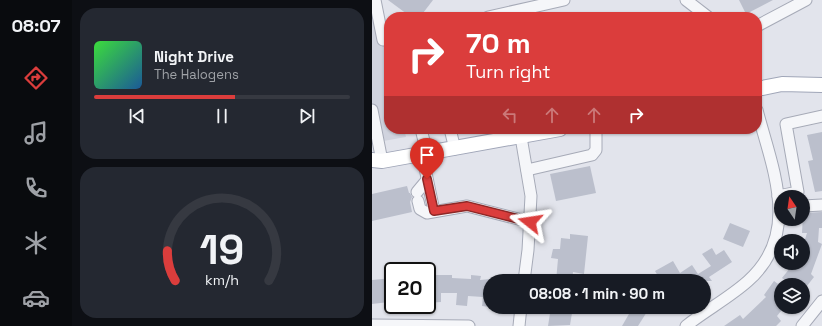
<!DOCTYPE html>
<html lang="en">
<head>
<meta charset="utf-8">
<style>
  :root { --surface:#171b24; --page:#242831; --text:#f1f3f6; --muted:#9ea1a6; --line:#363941; --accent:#db3d3c }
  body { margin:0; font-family:"Space Grotesk",sans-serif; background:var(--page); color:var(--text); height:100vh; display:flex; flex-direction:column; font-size:15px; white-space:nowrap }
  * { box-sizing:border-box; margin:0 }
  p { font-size:13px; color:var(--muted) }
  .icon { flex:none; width:22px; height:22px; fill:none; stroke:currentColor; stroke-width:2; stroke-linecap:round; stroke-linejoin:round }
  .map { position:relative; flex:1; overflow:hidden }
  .sheet { display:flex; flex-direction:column; gap:8px; padding:8px; background:#0d0f14; width:300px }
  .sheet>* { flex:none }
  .top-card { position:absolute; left:12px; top:12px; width:378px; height:122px; border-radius:16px; box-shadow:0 1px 3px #0004; background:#db3d3c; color:#fff; overflow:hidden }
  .needle { width:26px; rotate:347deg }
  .controls { position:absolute; left:402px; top:190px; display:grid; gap:8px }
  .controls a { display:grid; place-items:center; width:36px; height:36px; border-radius:50%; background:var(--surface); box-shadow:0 1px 3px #0004; font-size:20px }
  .speed { position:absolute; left:12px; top:262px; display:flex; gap:8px; font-size:20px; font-weight:700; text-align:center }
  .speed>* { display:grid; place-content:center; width:52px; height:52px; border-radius:50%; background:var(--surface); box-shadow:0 1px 3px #0004; line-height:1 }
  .speed .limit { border:2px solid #111; border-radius:6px; background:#fff; color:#111 }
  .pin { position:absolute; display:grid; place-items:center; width:34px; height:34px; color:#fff; margin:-41px -17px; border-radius:50% 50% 50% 0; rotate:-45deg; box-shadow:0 0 4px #0007 }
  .pin .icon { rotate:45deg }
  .me { position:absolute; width:44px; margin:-22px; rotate:285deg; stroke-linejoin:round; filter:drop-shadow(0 0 3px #0008) }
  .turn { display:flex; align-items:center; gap:14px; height:84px; padding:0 16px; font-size:18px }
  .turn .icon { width:52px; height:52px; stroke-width:2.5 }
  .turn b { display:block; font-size:28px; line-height:34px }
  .lanes { display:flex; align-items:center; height:38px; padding:0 16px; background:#0003; justify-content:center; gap:20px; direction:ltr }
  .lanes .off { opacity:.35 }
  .sheet .tile { flex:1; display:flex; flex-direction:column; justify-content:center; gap:6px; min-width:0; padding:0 14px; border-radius:16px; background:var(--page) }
  .sheet .dial { align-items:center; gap:0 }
  .dial svg { height:104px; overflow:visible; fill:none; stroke:var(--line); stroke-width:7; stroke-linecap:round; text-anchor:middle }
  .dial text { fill:var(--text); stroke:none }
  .song { display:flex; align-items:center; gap:12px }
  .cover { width:48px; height:48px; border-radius:6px; background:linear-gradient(135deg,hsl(120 70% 55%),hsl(210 70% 35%)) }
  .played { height:4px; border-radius:2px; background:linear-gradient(90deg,var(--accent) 55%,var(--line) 55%) }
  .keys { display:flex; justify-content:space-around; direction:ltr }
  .trip { position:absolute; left:111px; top:274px; width:228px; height:40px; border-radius:20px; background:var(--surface); box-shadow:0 1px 3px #0004; font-weight:800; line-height:40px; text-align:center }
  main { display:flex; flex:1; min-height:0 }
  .dock { display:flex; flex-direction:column; width:72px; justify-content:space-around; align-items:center; background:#090b0e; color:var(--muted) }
  .dock .icon { width:28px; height:28px }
  .dock .selected { color:var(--accent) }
  .dock b { font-size:18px; color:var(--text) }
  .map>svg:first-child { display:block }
  .built { fill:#d0d3de }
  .building { fill:#bbbfcc }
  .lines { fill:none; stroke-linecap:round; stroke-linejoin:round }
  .minor-casing { stroke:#a6aab7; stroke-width:13 }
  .major-casing { stroke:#a0a6b8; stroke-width:16 }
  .minor { stroke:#f5f6f9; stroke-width:11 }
  .major { stroke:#fff; stroke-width:14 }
  .route-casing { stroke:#8e2827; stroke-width:10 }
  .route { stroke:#db3d3c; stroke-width:7 }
</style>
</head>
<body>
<main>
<nav class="dock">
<b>08:07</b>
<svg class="icon selected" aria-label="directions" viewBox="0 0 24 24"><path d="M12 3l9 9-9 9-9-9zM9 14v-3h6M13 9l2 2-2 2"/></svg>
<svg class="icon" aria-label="music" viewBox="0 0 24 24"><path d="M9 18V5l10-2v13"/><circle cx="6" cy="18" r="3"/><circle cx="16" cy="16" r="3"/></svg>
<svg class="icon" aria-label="phone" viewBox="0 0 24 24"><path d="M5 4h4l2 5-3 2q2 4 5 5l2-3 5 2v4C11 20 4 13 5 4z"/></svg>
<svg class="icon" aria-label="climate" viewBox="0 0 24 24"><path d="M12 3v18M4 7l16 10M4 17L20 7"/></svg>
<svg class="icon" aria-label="car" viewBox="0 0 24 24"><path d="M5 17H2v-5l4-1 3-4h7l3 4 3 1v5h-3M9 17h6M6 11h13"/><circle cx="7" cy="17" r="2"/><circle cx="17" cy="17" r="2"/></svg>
</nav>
<section class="sheet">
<div class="tile">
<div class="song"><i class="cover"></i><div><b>Night Drive</b><p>The Halogens</p></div></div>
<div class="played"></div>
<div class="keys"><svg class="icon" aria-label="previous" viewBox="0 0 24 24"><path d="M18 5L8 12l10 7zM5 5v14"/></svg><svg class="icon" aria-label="pause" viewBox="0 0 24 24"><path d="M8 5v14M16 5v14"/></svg><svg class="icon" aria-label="next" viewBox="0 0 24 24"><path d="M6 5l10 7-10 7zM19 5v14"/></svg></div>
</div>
<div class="tile dial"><svg viewBox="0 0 100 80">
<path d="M14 69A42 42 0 1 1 86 69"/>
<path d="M14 69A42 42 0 0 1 8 46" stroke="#db3d3c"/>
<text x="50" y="56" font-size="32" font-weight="700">19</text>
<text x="50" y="72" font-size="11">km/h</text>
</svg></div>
</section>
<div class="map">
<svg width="450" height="326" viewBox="0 0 450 326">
  <rect width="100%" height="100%" fill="#e2e4ec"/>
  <path class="built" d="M0,0H7L17,52V129H32L34,137L0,143Z"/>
  <g class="building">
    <path d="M16,0H61L48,17H39Z"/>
    <path d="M367,0H401L374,14Z"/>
    <path d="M450,132V191L443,192L436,161L441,160L435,135Z"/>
    <path d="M218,166L224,193L184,201L178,174Z"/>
    <path d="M35,186L37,193H38L40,197L38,202L40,212L0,221V194Z"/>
    <path d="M450,212V228H447L446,242L450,244L439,274L442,277L431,291V281L428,285H419L410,278L422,263H431V246L435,233H430L431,213Z"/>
    <path d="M358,223L378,231L371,247L351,239Z"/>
    <path d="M198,234L216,236L212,274L201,272L200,281H184L186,259L179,258L181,249H188L189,238L198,239Z"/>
    <path d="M340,248L344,255L352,250L360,262L337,277L340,281H289L283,271L301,261L308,273L320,265L326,274L339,266L330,254Z"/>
    <path d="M55,275H80V278L99,279V275L109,276L108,280L118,279V307L110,306L111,297L96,296L95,306L84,305L85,293H69V302L55,303Z"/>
    <path d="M21,278V293L16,294L17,302L0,304V280Z"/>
    <path d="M402,281L409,286V311L405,316L409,321L404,326H352L368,315L371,319L394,297L392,295Z"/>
    <path d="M179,307H201L198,325L176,326Z"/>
    <path d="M261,307H278L266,326H250Z"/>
  </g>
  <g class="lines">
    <g class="minor-casing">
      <g id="minor">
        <path d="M3,0L11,40L17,39"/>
        <path d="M314,0L336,17"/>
        <path d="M116,17L192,0"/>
        <path d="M385,26L434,0"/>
        <path d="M0,110L10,161"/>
        <path d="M49,129L55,153"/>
        <path d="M78,129L83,149"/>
        <path d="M134,129L136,139"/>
        <path d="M149,137L159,196L156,250L152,281"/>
        <path d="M50,154L62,211"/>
        <path d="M155,170L220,155L224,150V129"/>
        <path d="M45,192L55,180"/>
        <path d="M406,196L426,192L414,124L450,116"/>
        <path d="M46,201L48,209L55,213L95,206L158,222"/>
        <path d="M431,206L450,205"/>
        <path d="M0,325L97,326"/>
        <path d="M147,326L149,307"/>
        <path d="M314,326C334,310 357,298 376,281C430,233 400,168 385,110"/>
        <path d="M430,326L450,301"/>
      </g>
    </g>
    <g class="major-casing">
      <g id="major">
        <path d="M385,89L410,84L450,85"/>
        <path d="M0,160L10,161L188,129"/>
      </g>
    </g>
    <use href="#minor" class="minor"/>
    <use href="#major" class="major"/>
  </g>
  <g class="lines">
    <g class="route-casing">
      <path id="route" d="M55,179L62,211L95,206L158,222"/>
    </g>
    <use href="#route" class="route"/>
  </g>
</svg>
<div class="controls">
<a><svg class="needle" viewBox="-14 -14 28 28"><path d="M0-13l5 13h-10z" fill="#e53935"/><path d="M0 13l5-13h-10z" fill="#9ea1a6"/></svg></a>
<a><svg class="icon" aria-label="sound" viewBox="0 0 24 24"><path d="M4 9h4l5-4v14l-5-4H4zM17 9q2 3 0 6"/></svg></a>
<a><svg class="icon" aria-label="layers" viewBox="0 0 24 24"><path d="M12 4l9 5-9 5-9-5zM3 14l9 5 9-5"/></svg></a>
</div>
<div class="speed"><div class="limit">20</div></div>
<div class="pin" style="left:55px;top:179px;background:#d93025"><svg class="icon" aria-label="arrive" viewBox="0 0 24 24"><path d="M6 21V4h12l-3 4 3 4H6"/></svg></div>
<svg class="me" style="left:158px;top:222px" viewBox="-20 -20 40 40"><path d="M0-17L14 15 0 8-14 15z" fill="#db3d3c" stroke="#fff" stroke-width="4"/></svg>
<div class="trip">08:08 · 1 min · 90 m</div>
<div class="top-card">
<div class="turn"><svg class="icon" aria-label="right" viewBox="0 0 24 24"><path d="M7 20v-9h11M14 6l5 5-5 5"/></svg><div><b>70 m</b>Turn right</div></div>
<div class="lanes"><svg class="icon off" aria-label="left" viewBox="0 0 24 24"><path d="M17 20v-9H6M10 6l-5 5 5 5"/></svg><svg class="icon off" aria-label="ahead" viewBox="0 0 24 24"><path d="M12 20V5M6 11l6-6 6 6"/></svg><svg class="icon off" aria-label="ahead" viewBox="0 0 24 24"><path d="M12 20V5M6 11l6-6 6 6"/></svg><svg class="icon" aria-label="right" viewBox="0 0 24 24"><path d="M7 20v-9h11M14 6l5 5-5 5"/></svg></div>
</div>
</div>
</main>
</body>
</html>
